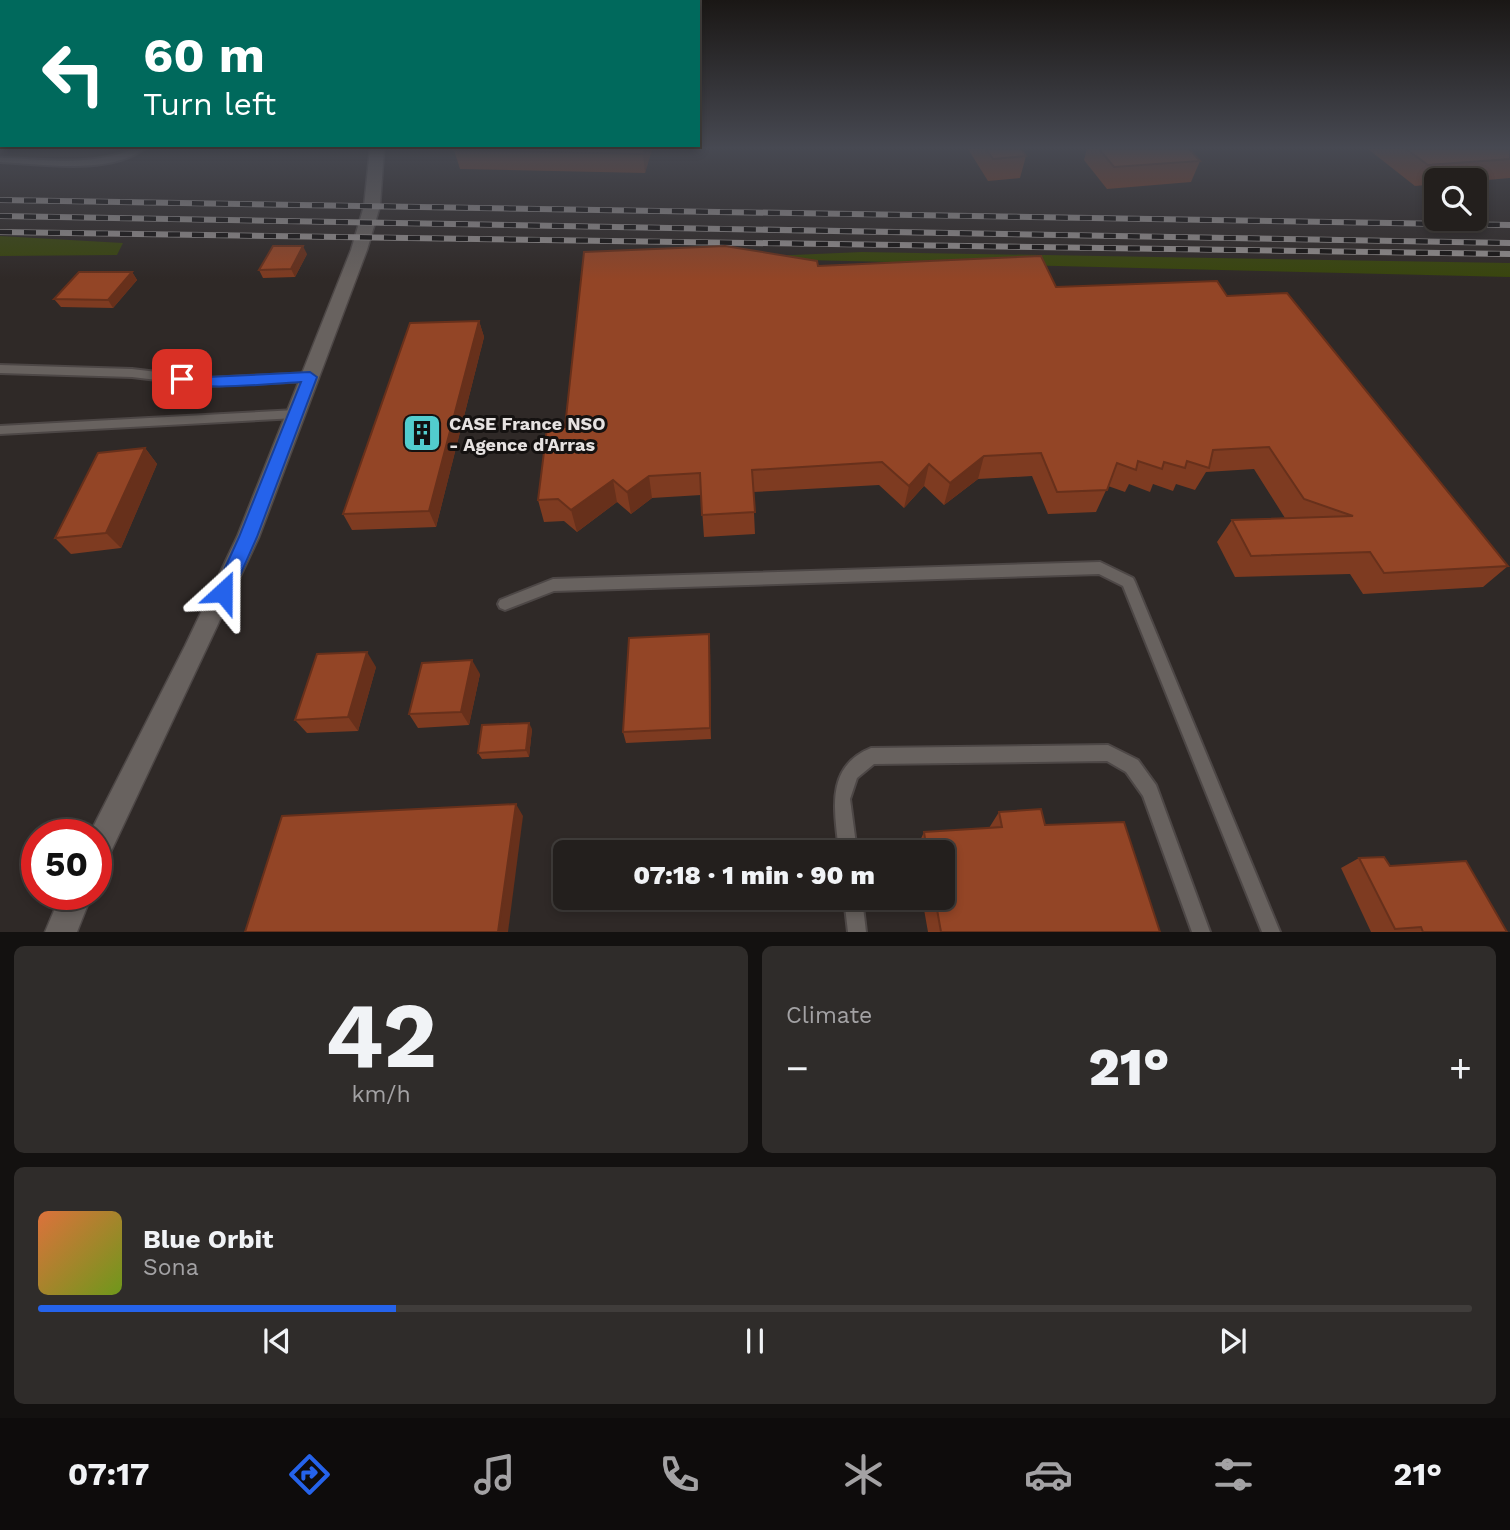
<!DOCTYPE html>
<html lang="en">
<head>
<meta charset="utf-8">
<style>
  :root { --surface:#231f1d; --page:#2f2c2a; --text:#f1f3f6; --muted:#a3a2a4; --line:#403d3b; --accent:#2563eb }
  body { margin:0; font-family:"Work Sans",sans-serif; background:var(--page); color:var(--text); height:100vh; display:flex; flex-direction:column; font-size:26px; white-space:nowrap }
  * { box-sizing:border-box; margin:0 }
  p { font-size:23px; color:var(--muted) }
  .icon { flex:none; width:38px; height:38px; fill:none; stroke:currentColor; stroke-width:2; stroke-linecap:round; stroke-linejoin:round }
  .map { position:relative; height:932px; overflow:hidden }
  .drawer { display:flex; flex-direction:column; gap:14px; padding:14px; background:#131110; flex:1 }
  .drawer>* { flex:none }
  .banner { position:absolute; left:0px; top:0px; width:700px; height:147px; box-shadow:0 4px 10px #0003,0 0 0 2px var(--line); background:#00695c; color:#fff; overflow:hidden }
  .fabs { position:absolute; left:1424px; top:168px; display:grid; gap:14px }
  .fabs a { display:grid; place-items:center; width:63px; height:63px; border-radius:10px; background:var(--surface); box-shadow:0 4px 10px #0003,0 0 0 2px var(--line); font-size:35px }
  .speed { position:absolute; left:21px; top:819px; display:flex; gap:14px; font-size:35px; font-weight:700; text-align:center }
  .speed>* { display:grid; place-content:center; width:91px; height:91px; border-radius:50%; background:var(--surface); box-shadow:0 4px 10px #0003,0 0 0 2px var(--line); line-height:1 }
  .speed .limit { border:10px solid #d22; background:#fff; color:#111 }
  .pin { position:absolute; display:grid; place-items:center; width:60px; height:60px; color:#fff; margin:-30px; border-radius:14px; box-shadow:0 4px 10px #0006 }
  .me { position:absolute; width:77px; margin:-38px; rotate:24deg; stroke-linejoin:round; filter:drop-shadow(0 0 5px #0008) }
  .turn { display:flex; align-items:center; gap:24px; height:147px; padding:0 28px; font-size:32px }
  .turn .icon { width:91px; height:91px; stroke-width:2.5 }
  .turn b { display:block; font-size:49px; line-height:60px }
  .big { font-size:52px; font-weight:800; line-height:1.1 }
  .drawer .card { flex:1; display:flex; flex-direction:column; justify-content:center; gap:10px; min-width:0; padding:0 24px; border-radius:10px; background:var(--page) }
  .drawer .dial { align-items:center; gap:0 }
  .dial b { font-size:91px; line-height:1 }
  .song { display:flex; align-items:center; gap:21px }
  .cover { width:84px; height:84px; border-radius:10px; background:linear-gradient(135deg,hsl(20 70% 55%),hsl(80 70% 35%)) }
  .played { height:7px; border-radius:4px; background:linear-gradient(90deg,var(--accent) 25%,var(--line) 25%) }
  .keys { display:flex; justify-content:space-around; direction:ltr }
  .heat { display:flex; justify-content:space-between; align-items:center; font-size:38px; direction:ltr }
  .drawer .tiles { flex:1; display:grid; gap:14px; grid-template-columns:1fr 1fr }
  .card:last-child { grid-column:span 2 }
  .trip { position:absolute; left:553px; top:840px; width:402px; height:70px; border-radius:10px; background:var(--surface); box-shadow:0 4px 10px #0003,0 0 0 2px var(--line); font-weight:800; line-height:70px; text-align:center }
  .tab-bar { display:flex; height:112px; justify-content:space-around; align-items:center; background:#0e0c0c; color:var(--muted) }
  .tab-bar .icon { width:49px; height:49px }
  .tab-bar .current { color:var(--accent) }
  .tab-bar b { font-size:32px; color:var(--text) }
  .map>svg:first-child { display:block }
  .green { fill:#39450d }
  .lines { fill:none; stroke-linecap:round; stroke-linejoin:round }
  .service-casing { stroke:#4d4746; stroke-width:4 }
  .secondary-casing { stroke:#4d4746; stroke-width:3 }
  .service { fill:#68625f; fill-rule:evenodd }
  .secondary { fill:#68625f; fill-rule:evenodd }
  .rail-casing { stroke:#938e8d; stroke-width:6 }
  .rail { stroke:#151211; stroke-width:4.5; stroke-dasharray:12; stroke-linecap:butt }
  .wall { fill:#7e3b21 }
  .shaded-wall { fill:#67301b }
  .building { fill:#934526; stroke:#67301b; stroke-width:2 }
  .route { fill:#2563eb; stroke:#184099; stroke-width:2 }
  .labels { text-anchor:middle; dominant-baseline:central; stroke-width:6; stroke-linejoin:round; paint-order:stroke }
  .poi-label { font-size:18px; font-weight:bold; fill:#e6e2e1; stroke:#151211; text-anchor:start }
</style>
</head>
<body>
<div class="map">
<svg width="1510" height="932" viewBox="0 0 1510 932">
  <rect width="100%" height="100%" fill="#2f2927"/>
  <g class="green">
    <path d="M0,236L123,243L117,255L0,256Z"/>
    <path d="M862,252L1510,263V277L723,258Z"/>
  </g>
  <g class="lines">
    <g class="service-casing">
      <g id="service">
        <path d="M133,149H144C108,175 42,164 0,162V158C44,159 91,167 133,149Z"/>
        <path d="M0,365L132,369L207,378L310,373L316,377L310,381L207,386L132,377L0,373Z"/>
        <path d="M296,410L302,414L296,418L0,434V426Z"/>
        <path d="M1100,562L1133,578L1135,582L1280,932H1262L1123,586L1099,574L554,591L505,610L500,608L498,604L500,600L553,579Z"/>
        <path d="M1108,745L1138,760L1156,785L1210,932H1192L1143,796L1126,772L1107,761L874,764L857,778L850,799L857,852H839C835,812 824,767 871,748Z"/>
        <path d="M844,898H862L866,932H848Z"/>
      </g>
    </g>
    <g class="secondary-casing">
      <g id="secondary">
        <path d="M370,149H384L380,206L367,250L259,537L106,862L96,867V835H89L185,646L237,537L351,250L364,206Z"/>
        <path d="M61,894H92L77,932H45Z"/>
      </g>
    </g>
    <use href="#service" class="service"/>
    <use href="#secondary" class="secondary"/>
    <g class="rail-casing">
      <g id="rail">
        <path d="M0,200L1510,225"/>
        <path d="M0,216L1510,243"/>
        <path d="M0,232L1510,254"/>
      </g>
    </g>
    <use href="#rail" class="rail"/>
  </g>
  <g class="wall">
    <path d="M455,149H652L645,173L460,169L454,150Z"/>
    <path d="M968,149H1021L1026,156L1020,178L988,181Z"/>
    <path d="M1087,149H1189L1200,161L1191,182L1107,189L1084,160Z"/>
    <path d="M1368,149H1510V178L1475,181L1437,180V184L1415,186Z"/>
    <path d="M307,254L295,277L263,278L259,270Z"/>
    <path d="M818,266L1056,287L1227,296L1508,566L1483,587L1363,594L1350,574L1235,577L1217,542L1232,520L1285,518L1254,469L1206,472L1195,490L1176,484L1173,491L1153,484L1150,492L1129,484L1125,492L1108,486L1096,512L1048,514L1032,476L978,479L944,505L924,486L904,508L879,485L753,492L755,534L704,537L701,495L652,498L631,514L617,502L577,532L564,521L544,522L538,500L565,427Z"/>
    <path d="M132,272L137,280L113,308L61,307L54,299Z"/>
    <path d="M479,321L484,337L436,527L352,530L343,514Z"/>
    <path d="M145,448L157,464L121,548L71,554L55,538Z"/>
    <path d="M710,646L711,739L626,743L623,732Z"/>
    <path d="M376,667L358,731L307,733L295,720Z"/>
    <path d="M480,674L469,725L418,728L409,714Z"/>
    <path d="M532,729L529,757L482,759L478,753Z"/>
    <path d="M999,812L1045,825L1160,932H928L922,898H943V852H915L924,832L989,828Z"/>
    <path d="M1359,858L1390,866L1507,932H1371L1341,868Z"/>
  </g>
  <g class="shaded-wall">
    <path d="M645,149H652L645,173L643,154Z"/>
    <path d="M303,246L307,254L295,277L291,269Z"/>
    <path d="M132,272L137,280L113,308L108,300Z"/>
    <path d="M479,321L484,337L436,527L429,511Z"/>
    <path d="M145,448L157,464L121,548L106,533Z"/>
    <path d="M984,456L978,479L944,505L950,483Z"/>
    <path d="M929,464L924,486L904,508L909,486Z"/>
    <path d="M649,476L652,498L631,514L627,492Z"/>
    <path d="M613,480L617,502L577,532L571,510Z"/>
    <path d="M709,634L710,646L711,739L710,728Z"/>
    <path d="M367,652L376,667L358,731L348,717Z"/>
    <path d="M472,660L480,674L469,725L461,712Z"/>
    <path d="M529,723L532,729L529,757L526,750Z"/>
    <path d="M516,804L523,816L508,932H498Z"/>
  </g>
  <g class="building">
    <path d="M455,149H645L643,154L454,150Z"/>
    <path d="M986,149H1021L1026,156L993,159Z"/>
    <path d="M1099,149H1189L1200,161L1114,167Z"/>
    <path d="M1406,149H1510V159L1428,165Z"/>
    <path d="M273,246H303L291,269L259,270Z"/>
    <path d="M725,246L817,261L818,266L1041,256L1056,287L1217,281L1227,296L1287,293L1508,566L1384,573L1370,552L1251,556L1232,520L1353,516L1304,499L1269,447L1213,450L1209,468L1187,461L1185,468L1164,462L1162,469L1138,461L1136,470L1117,463L1107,490L1057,492L1041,453L984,456L950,483L929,464L909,486L882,462L752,470L755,512L702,515L700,473L649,476L627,492L613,480L571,510L558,499L538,500L547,428L565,427L584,252Z"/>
    <path d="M79,272H132L108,300L54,299Z"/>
    <path d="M479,321L429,511L343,514L410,323Z"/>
    <path d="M145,448L106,533L55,538L98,453Z"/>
    <path d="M709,634L710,728L623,732L629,638Z"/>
    <path d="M367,652L348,717L295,720L317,654Z"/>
    <path d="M472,660L461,712L409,714L422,663Z"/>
    <path d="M529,723L526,750L478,753L482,725Z"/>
    <path d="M516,804L498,932H245L282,816Z"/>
    <path d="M1041,809L1045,825L1124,822L1160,932H941L935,898H943V852H927L924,832L1002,827L999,812Z"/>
    <path d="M1384,857L1390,866L1466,861L1507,932H1423L1421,927L1395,929L1359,858Z"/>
  </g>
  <linearGradient id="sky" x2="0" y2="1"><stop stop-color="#1a1715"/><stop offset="0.53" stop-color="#474952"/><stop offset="1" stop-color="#474952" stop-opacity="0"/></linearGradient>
  <rect width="1510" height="279" fill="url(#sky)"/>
  <path class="route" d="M310,372L317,377L257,537L230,598L223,600L217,598L214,592L239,537L301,382C278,383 188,393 175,379L182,374L208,377Z"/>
  <defs>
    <g id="building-square" transform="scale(2.0125)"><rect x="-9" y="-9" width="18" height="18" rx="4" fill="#52cdce" stroke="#151211"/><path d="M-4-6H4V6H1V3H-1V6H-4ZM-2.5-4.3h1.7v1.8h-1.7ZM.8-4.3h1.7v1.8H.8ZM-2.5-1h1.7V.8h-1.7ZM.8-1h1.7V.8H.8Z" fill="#111"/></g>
  </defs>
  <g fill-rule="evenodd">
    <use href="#building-square" x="422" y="433"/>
  </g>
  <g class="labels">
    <g class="poi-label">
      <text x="449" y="423">CASE France NSO<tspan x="449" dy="21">- Agence d'Arras</tspan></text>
    </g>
  </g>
</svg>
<div class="fabs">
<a><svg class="icon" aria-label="search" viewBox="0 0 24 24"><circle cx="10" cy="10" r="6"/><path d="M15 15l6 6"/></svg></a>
</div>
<div class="speed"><div class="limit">50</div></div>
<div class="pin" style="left:182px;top:379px;background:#d93025"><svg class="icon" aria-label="arrive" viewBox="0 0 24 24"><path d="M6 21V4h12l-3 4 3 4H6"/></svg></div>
<svg class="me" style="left:223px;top:592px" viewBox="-20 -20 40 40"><path d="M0-17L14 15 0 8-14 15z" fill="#2563eb" stroke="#fff" stroke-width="4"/></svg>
<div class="trip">07:18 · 1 min · 90 m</div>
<div class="banner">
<div class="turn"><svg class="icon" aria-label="left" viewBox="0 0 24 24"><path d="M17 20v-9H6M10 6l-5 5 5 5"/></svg><div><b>60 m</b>Turn left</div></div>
</div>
</div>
<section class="drawer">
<div class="tiles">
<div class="card dial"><b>42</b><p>km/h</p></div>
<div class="card"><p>Climate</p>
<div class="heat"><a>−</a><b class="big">21°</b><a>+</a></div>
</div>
<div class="card">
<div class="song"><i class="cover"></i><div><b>Blue Orbit</b><p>Sona</p></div></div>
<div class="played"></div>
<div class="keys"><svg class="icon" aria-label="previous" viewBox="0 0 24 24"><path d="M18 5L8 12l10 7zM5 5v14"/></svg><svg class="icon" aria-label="pause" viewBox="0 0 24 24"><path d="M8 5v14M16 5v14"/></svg><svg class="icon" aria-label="next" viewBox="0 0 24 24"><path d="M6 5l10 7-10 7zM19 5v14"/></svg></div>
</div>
</div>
</section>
<nav class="tab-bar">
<b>07:17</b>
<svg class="icon current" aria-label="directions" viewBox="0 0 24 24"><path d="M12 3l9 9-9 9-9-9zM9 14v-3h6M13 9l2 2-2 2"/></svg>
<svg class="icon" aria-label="music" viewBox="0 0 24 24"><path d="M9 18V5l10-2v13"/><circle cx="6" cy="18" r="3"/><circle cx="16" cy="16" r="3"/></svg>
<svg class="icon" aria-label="phone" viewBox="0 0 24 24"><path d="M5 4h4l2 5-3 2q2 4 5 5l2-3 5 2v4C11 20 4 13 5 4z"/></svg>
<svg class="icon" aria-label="climate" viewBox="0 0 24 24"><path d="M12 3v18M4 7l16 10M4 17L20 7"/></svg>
<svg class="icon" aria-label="car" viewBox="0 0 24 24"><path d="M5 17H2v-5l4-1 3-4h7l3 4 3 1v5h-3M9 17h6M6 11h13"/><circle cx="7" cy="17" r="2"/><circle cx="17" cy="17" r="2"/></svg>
<svg class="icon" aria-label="filters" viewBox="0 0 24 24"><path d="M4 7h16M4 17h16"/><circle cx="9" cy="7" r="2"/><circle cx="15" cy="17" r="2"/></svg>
<b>21°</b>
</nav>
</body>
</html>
